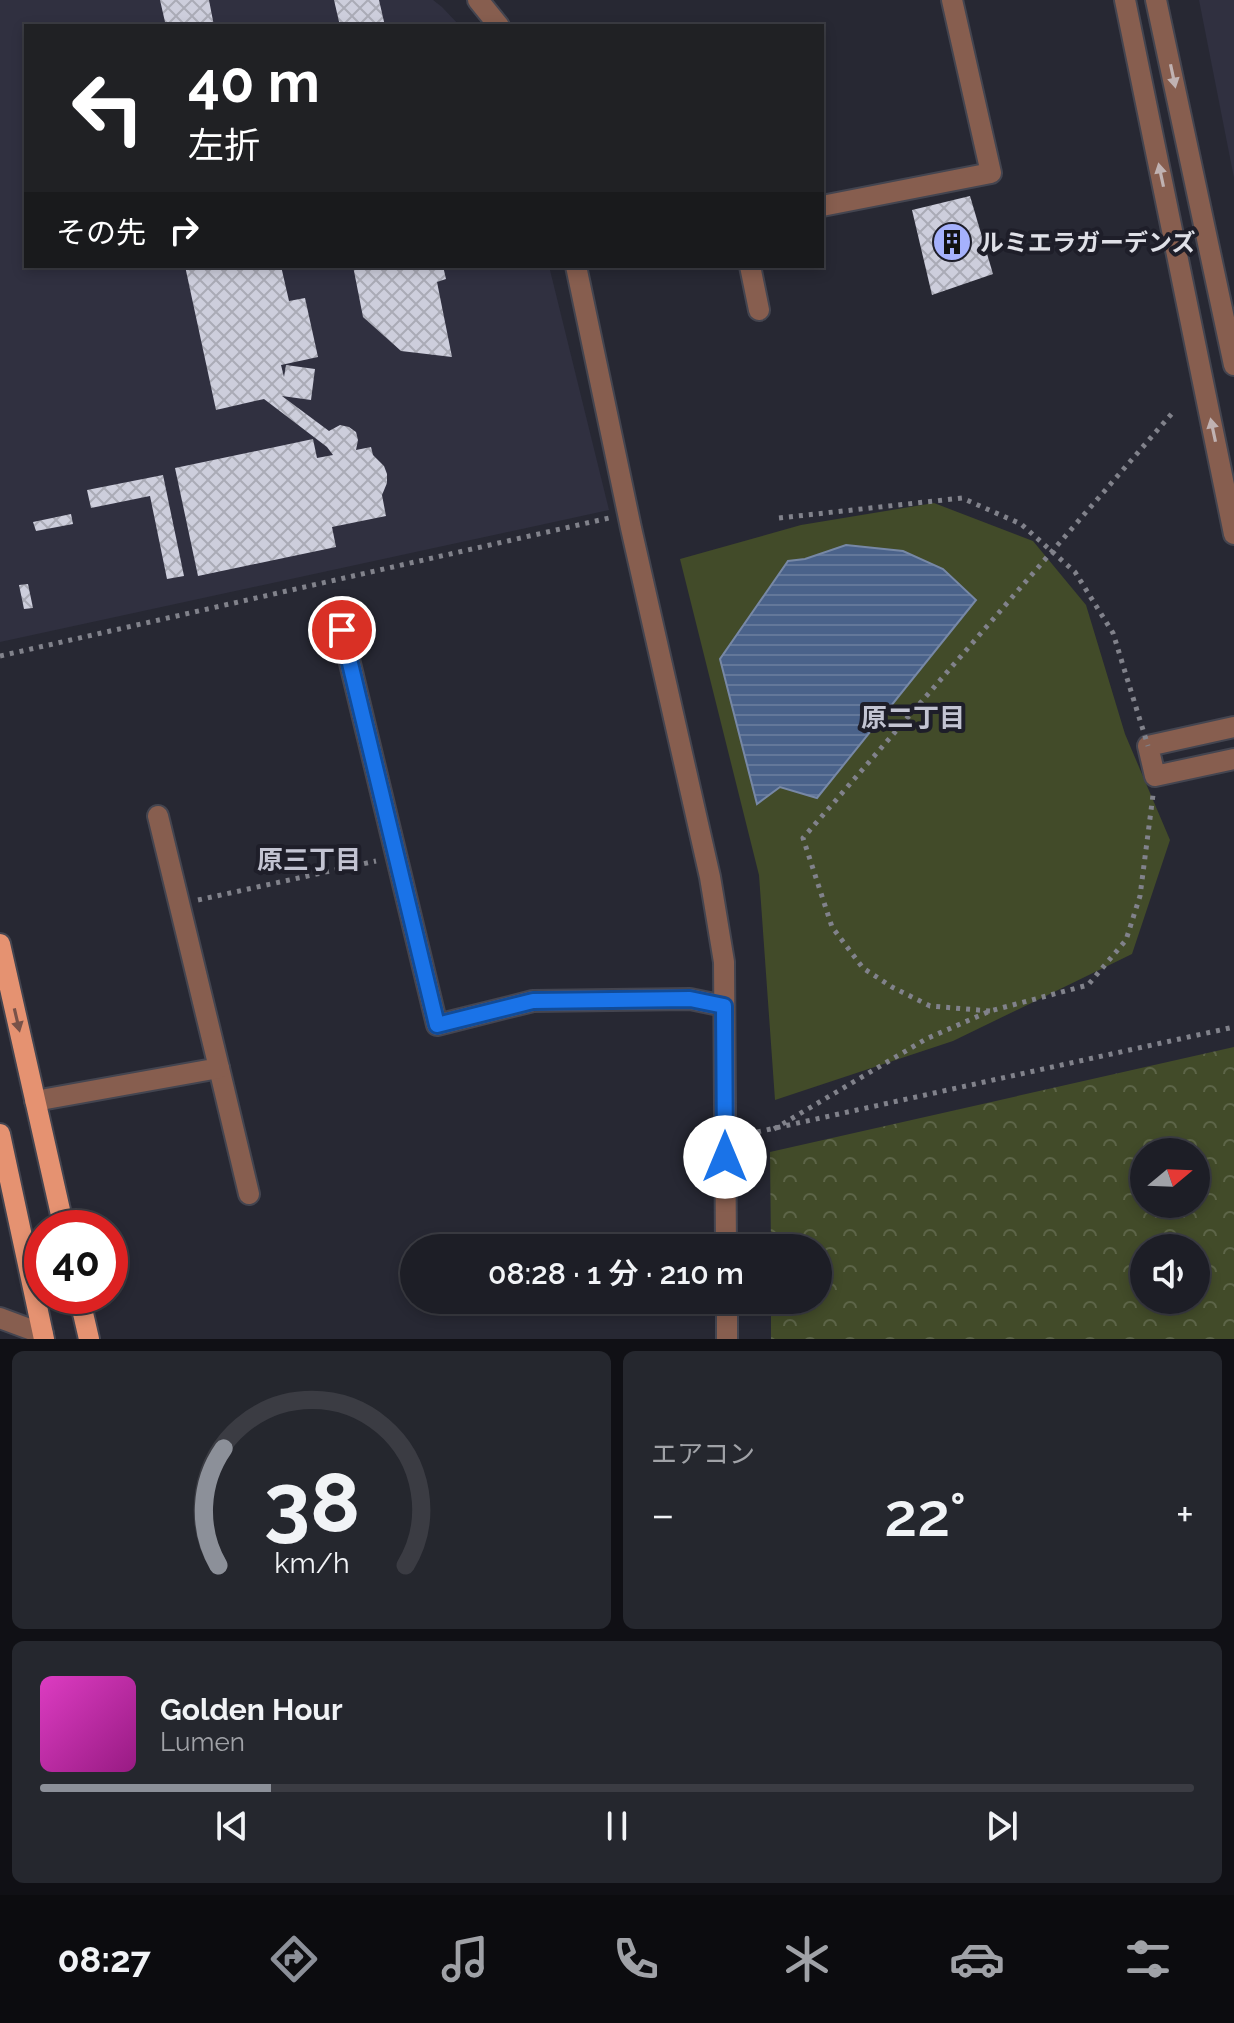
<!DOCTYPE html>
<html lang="ja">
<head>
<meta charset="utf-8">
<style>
  :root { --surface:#1d1e26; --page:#25272e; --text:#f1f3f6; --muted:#a0a2a7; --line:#3b3c43; --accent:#8c9099 }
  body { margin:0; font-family:Raleway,"Noto Sans JP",sans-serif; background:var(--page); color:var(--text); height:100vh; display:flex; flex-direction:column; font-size:30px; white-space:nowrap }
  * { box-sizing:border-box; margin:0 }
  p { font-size:26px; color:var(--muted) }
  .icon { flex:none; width:44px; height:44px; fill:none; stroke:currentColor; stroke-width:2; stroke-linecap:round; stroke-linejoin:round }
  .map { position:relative; height:1339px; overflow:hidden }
  .details { display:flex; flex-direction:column; gap:12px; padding:12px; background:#101015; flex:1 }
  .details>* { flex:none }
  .guide { position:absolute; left:24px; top:24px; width:800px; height:244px; border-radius:0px; box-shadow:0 4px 12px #0003,0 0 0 2px var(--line); background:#202124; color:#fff; overflow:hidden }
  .needle { width:52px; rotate:71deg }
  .buttons { position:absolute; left:1130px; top:1138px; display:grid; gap:16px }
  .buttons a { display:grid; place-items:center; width:80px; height:80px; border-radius:50%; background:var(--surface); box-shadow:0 4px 12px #0003,0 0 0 2px var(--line); font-size:40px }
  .speed { position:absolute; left:24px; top:1210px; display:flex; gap:16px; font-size:40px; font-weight:700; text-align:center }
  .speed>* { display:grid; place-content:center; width:104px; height:104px; border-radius:50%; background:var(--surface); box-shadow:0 4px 12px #0003,0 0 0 2px var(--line); line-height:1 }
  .speed .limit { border:12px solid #d22; background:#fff; color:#111 }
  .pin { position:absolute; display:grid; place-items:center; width:68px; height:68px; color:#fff; margin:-34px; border:4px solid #fff; border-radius:50%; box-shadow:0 2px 8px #0007 }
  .me { position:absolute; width:88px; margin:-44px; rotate:0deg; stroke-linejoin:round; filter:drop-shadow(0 0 6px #0008) }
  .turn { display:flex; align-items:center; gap:28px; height:168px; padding:0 32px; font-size:36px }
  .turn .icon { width:104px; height:104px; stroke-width:2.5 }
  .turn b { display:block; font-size:56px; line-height:68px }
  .then { display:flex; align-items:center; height:76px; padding:0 32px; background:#0003; gap:16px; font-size:30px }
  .big { font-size:60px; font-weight:600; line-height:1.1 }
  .details .tile { flex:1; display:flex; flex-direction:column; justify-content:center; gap:12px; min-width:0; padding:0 28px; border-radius:12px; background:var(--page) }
  .details .dial { align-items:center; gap:0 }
  .dial svg { height:208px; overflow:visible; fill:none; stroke:var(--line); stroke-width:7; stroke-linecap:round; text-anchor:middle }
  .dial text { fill:var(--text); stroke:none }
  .song { display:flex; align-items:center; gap:24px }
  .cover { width:96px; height:96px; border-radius:12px; background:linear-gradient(135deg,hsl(310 70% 55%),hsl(310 70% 35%)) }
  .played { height:8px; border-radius:4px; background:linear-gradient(90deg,var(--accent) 20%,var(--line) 20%) }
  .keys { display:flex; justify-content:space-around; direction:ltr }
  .heat { display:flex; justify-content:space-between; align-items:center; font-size:44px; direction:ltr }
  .details .tiles { flex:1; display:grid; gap:12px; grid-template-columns:1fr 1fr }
  .tile:last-child { grid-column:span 2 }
  .trip { position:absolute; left:400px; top:1234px; width:432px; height:80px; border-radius:40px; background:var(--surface); box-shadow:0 4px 12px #0003,0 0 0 2px var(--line); font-weight:600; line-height:80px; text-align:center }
  .menu { display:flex; height:128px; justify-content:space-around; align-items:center; background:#0c0c0f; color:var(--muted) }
  .menu .icon { width:56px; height:56px }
  .menu .selected { color:var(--accent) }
  .menu b { font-size:36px; color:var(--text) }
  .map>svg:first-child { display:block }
  .built { fill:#303040 }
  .park { fill:url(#park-crowns); fill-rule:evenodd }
  .garden { fill:#424b29 }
  .water { fill:url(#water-rules); stroke:#7788a6; stroke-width:2 }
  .building { fill:url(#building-cross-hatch) }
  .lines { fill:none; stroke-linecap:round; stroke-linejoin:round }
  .minor-casing { stroke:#444550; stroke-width:24 }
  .major-casing { stroke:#444550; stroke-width:24 }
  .path { stroke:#81828b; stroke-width:5; stroke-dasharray:4 6; stroke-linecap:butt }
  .minor { stroke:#875e4f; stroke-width:20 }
  .major { stroke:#e59271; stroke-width:20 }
  .path-bridge { stroke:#81828b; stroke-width:5; stroke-dasharray:4 6; stroke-linecap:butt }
  .oneway { fill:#c0b2b2 }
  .oneway2 { fill:#785249 }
  .route-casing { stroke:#114b97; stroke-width:20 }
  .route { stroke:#1a73e8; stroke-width:14 }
  .labels { text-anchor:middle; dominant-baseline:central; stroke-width:8; stroke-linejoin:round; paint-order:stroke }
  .poi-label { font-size:24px; font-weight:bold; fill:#dfe0e7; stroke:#1e1e29; text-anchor:start }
  .neighbourhood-label { font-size:26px; font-weight:bold; fill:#c3c4d2; stroke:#1e1e29 }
</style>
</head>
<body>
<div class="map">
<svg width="1234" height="1339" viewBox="0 0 1234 1339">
  <defs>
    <pattern id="park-crowns" width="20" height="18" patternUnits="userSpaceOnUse" patternTransform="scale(2)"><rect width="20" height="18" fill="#424b29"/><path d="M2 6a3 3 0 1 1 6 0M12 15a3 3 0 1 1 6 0" fill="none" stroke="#5d6548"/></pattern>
    <pattern id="water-rules" width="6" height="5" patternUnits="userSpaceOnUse" patternTransform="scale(2)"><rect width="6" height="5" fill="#4a628a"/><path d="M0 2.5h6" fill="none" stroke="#64789a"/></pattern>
    <pattern id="building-cross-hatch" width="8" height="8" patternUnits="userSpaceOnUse" patternTransform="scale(2)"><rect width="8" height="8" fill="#cdcedc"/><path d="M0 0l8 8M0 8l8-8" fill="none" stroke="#aaabb6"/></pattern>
  </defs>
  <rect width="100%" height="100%" fill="#272833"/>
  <g class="built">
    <path d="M0,0H433L442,7L460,26H26V266H549L609,510L0,642Z"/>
    <path d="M1199,0H1234V178Z"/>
  </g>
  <path class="park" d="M1234,1047V1339H771V1300H818V1248H771L770,1152ZM1144,1152H1196V1204H1144ZM1144,1248H1196V1300H1144Z"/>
  <path class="garden" d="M934,503L1033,541L1086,605L1125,734L1170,840L1132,954L953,1041L775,1100L759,875L680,559L801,525Z"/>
  <path class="water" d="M846,545L903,551L943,569L976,600L817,798L780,787L757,804L720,659L788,561L805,559Z"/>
  <g class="building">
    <path d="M160,0H209L214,26H151L165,22Z"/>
    <path d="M334,0H379L385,26H340Z"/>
    <path d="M970,196L993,274L932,295L912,210Z"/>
    <path d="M185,266H281L289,301L305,298L318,357L281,365L284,377L286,365L315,369L311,400L282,396L329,431L340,425L349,427L356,432L358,440L356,450L371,447L373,455L384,466L387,474V483L382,495L386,516L332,527L336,547L198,576L175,468L313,439L317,458L333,455L327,447L264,399L216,410Z"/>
    <path d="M353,266H443L446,279L437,282L452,357L401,351L363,317Z"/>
    <path d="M163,475L184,576L167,579L150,496L91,508L87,490Z"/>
    <path d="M71,514L73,524L36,531L33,522Z"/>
    <path d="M28,584L33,608L24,609L19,585Z"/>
  </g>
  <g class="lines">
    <g class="minor-casing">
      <g id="minor">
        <path d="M478,0L499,26"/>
        <path d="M1125,0L1234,534"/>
        <path d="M1156,0L1234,365"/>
        <path d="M822,206L991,173L952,0"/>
        <path d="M576,266L631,528L710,877L724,962L726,1248"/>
        <path d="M750,266L759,310"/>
        <path d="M342,630L437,1025L533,1001L690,999L724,1006"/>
        <path d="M1234,727L1148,746L1155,776L1234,759"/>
        <path d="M219,1068L249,1194"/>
        <path d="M35,1101L219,1068L158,816"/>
        <path d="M727,1300V1339"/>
        <path d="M0,1318L43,1334"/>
      </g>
    </g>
    <g class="major-casing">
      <g id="major">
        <path d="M0,944L64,1228"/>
        <path d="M0,1134L44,1339"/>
        <path d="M79,1296L89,1339"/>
      </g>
    </g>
    <g class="path">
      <path d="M0,656L609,518"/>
      <path d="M198,900L376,861"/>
      <path d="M990,1011L930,1006L892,987L863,968L832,927L803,838L1174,411"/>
      <path d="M774,1129L926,1039L990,1011L1088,985L1126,940L1140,896L1153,795"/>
      <path d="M757,1132L1234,1027"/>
    </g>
    <use href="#minor" class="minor"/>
    <use href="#major" class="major"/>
    <path class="path-bridge" d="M779,518L962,498L1021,524L1075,572L1113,633L1148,746"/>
  </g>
  <defs><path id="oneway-solid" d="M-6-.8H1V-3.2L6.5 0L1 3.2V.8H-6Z" transform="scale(2)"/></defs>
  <g class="oneway">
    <use href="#oneway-solid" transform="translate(1173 76) rotate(78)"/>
    <use href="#oneway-solid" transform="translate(1161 175) rotate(-102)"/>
    <use href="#oneway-solid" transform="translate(1213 430) rotate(-102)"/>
  </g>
  <use class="oneway2" href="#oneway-solid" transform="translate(17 1020) rotate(77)"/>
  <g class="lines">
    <g class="route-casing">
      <path id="route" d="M342,630L437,1025L533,1001L690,999L724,1006L725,1157"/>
    </g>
    <use href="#route" class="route"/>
  </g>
  <defs>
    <g id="building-disc" transform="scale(2)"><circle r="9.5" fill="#a5b1fc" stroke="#1e1e29"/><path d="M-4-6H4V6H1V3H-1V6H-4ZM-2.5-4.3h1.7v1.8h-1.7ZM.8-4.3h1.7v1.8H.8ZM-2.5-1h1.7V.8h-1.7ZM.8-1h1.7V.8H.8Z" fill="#111"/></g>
  </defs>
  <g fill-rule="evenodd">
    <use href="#building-disc" x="952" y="242"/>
  </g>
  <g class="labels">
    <g class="poi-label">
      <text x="980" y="242">ルミエラガーデンズ</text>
    </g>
    <g class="neighbourhood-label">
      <text x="913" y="718">原二丁目</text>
      <text x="309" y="860">原三丁目</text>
    </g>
  </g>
</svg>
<div class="buttons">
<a><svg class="needle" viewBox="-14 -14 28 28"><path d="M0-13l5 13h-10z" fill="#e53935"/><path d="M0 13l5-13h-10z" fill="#a0a2a7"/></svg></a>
<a><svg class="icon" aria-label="sound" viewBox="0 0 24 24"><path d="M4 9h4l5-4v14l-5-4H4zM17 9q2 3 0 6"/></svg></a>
</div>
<div class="speed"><div class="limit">40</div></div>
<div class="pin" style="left:342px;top:630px;background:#d93025"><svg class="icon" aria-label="arrive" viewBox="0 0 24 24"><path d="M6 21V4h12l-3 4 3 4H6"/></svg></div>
<svg class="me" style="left:725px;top:1157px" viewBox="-20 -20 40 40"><circle r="19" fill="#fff"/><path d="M0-13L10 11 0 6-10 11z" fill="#1a73e8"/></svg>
<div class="trip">08:28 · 1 分 · 210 m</div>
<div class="guide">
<div class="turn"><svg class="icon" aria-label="left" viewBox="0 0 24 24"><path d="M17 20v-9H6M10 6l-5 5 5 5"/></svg><div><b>40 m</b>左折</div></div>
<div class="then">その先<svg class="icon" aria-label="right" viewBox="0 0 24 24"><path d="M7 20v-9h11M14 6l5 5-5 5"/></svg></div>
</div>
</div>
<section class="details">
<div class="tiles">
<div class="tile dial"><svg viewBox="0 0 100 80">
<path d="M14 69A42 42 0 1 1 86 69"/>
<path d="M14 69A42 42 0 0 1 16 24" stroke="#8c9099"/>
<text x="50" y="56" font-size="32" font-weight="700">38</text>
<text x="50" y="72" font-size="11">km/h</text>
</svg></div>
<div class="tile"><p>エアコン</p>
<div class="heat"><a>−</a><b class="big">22°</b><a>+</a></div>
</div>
<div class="tile">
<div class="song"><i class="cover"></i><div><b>Golden Hour</b><p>Lumen</p></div></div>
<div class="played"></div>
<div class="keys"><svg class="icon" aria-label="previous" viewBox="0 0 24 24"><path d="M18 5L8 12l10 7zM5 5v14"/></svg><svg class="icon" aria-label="pause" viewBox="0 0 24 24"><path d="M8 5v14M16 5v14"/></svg><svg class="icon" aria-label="next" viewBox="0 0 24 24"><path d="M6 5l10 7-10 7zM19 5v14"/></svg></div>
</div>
</div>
</section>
<nav class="menu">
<b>08:27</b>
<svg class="icon selected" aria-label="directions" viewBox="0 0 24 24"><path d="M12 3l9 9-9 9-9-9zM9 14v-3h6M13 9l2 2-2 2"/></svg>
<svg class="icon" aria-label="music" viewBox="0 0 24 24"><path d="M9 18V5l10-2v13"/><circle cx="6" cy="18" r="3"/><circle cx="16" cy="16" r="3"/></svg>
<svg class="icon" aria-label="phone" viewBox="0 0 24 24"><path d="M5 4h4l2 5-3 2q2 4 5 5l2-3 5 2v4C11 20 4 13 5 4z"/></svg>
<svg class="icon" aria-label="climate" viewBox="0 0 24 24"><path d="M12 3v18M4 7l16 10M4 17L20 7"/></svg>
<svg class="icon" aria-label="car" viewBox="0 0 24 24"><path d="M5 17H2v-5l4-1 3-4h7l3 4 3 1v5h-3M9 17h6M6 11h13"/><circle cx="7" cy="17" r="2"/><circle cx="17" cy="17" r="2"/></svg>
<svg class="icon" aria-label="filters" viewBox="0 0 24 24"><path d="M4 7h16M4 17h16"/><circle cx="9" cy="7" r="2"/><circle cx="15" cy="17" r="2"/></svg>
</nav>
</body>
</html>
